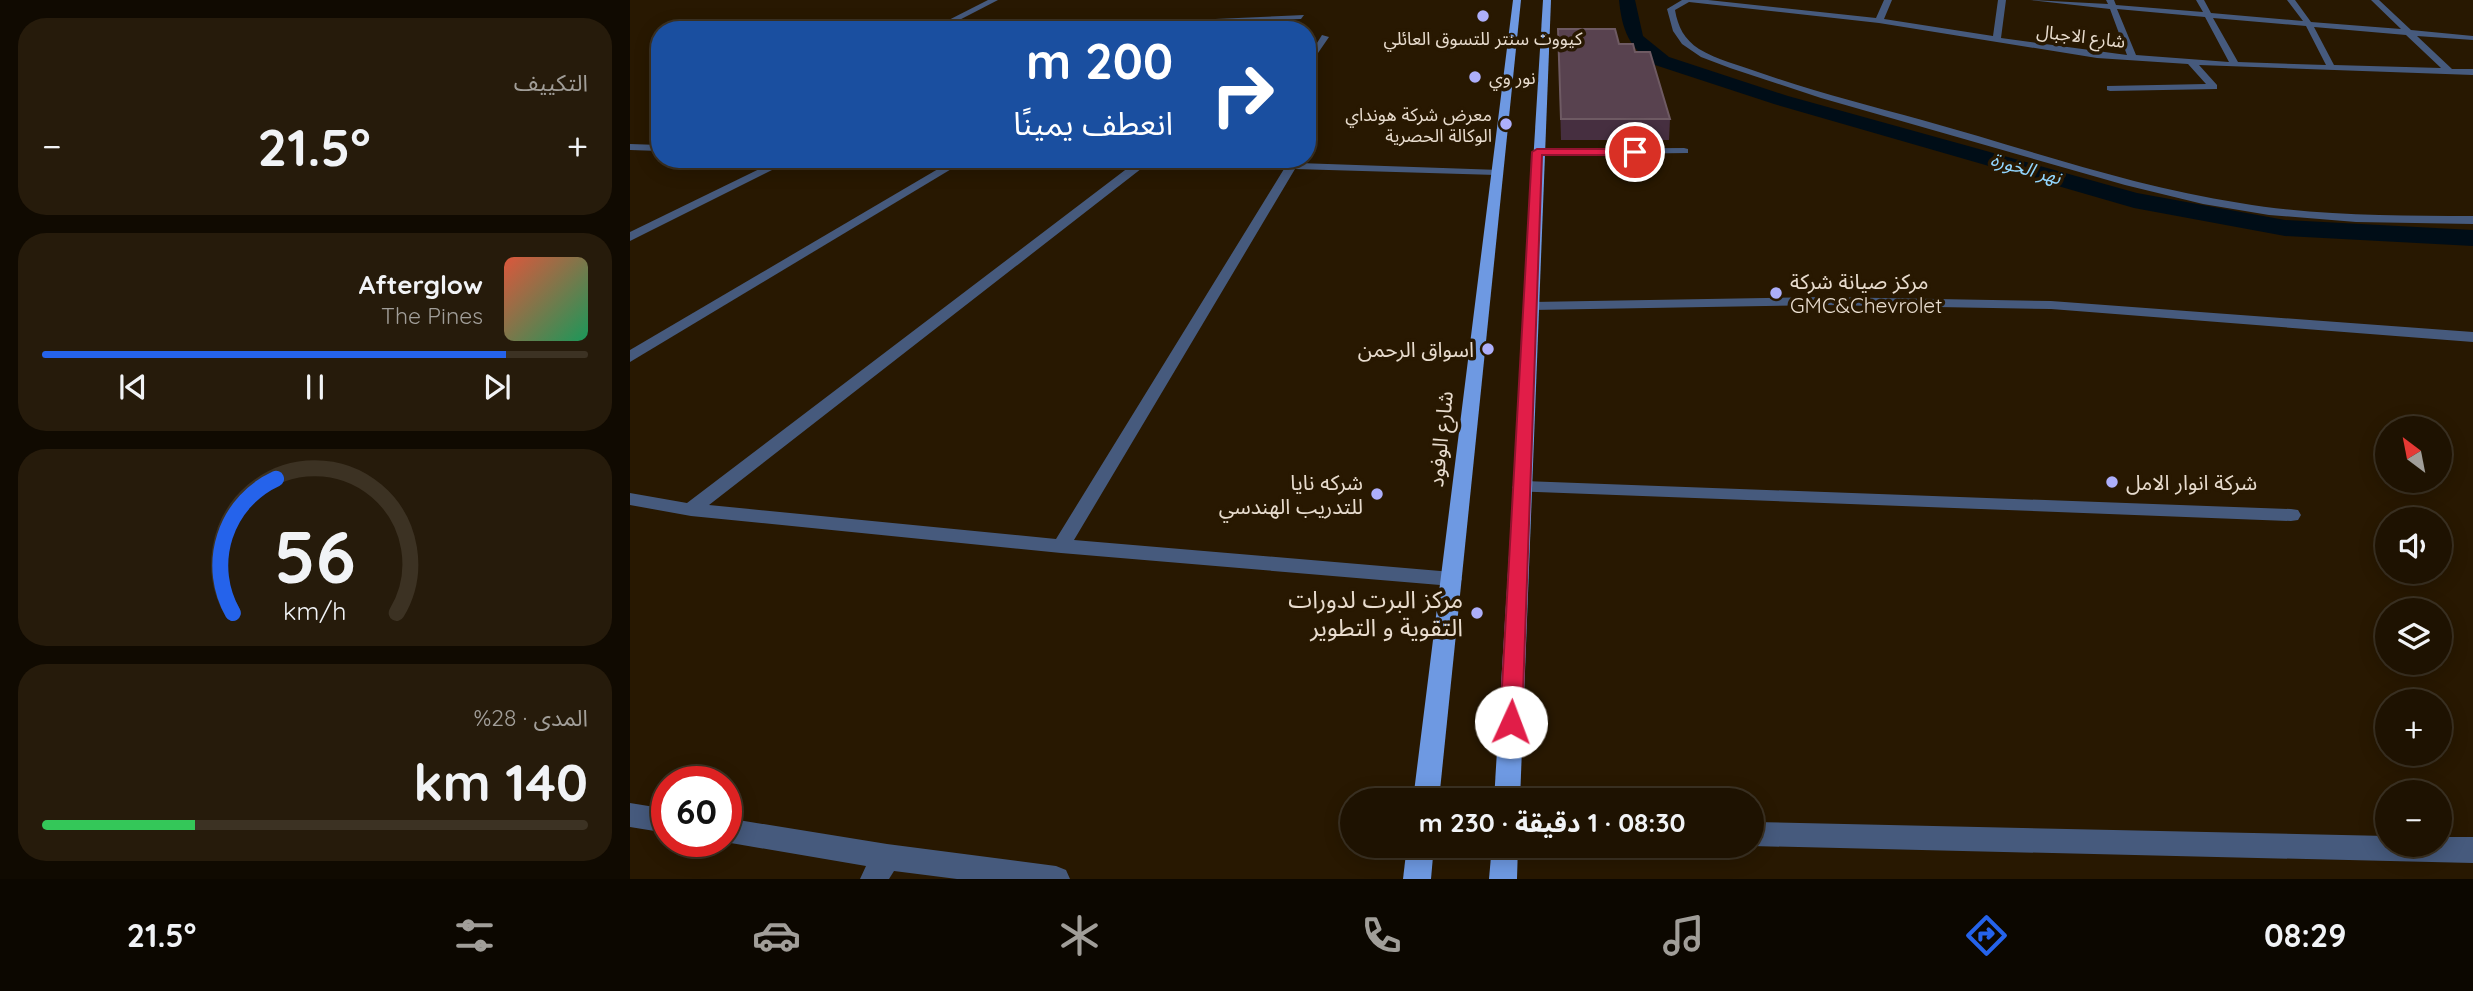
<!DOCTYPE html>
<html lang="ar">
<head>
<meta charset="utf-8">
<style>
  :root { --surface:#1e1201; --page:#261b0b; --text:#f1f3f6; --muted:#a19e99; --line:#3c3223; --accent:#2563eb }
  body { margin:0; font-family:Quicksand,"Noto Sans Arabic",sans-serif; background:var(--page); color:var(--text); direction:rtl; height:100vh; display:flex; flex-direction:column; font-size:26px; white-space:nowrap }
  * { box-sizing:border-box; margin:0 }
  p { font-size:23px; color:var(--muted) }
  .icon { flex:none; width:38px; height:38px; fill:none; stroke:currentColor; stroke-width:2; stroke-linecap:round; stroke-linejoin:round }
  .map { position:relative; flex:1; overflow:hidden; direction:ltr }
  .details { display:flex; flex-direction:column; gap:18px; padding:18px; background:#100a01; width:630px }
  .details>* { flex:none }
  .hud { position:absolute; left:21px; top:21px; width:665px; height:147px; border-radius:28px; box-shadow:0 4px 18px #0003,0 0 0 2px var(--line); direction:rtl; background:#1a4fa0; color:#fff; overflow:hidden }
  .needle { width:46px; rotate:328deg }
  .tools { position:absolute; left:1745px; top:416px; display:grid; gap:14px }
  .tools a { display:grid; place-items:center; width:77px; height:77px; border-radius:50%; background:var(--surface); box-shadow:0 4px 18px #0003,0 0 0 2px var(--line); font-size:35px }
  .speed { position:absolute; left:21px; top:766px; display:flex; gap:14px; font-size:35px; font-weight:700; text-align:center }
  .speed>* { display:grid; place-content:center; width:91px; height:91px; border-radius:50%; background:var(--surface); box-shadow:0 4px 18px #0003,0 0 0 2px var(--line); line-height:1 }
  .speed .limit { border:10px solid #d22; background:#fff; color:#111 }
  .pin { position:absolute; display:grid; place-items:center; width:60px; height:60px; color:#fff; margin:-30px; border:4px solid #fff; border-radius:50%; box-shadow:0 2px 7px #0007 }
  .me { position:absolute; width:77px; margin:-38px; rotate:2deg; stroke-linejoin:round; filter:drop-shadow(0 0 5px #0008) }
  .turn { display:flex; align-items:center; gap:24px; height:147px; padding:0 28px; font-size:32px }
  .turn .icon { width:91px; height:91px; stroke-width:2.5 }
  .turn b { display:block; font-size:49px; line-height:60px }
  .big { font-size:52px; font-weight:700; line-height:1.1 }
  .details .widget { flex:1; display:flex; flex-direction:column; justify-content:center; gap:10px; min-width:0; padding:0 24px; border-radius:28px; background:var(--page) }
  .details .dial { align-items:center; gap:0 }
  .dial svg { height:182px; overflow:visible; fill:none; stroke:var(--line); stroke-width:7; stroke-linecap:round; text-anchor:middle }
  .dial text { fill:var(--text); stroke:none }
  .song { display:flex; align-items:center; gap:21px }
  .cover { width:84px; height:84px; border-radius:10px; background:linear-gradient(135deg,hsl(10 70% 55%),hsl(150 70% 35%)) }
  .played { height:7px; border-radius:4px; background:linear-gradient(90deg,var(--accent) 85%,var(--line) 85%) }
  .keys { display:flex; justify-content:space-around; direction:ltr }
  .heat { display:flex; justify-content:space-between; align-items:center; font-size:38px; direction:ltr }
  .charge { height:10px; border-radius:5px; background:linear-gradient(90deg,#34c759 28%,var(--line) 0) }
  .trip { position:absolute; left:710px; top:788px; width:424px; height:70px; border-radius:35px; background:var(--surface); box-shadow:0 4px 18px #0003,0 0 0 2px var(--line); font-weight:700; line-height:70px; text-align:center; direction:rtl }
  .dock { display:flex; height:112px; justify-content:space-around; align-items:center; background:#0c0700; color:var(--muted) }
  .dock .icon { width:49px; height:49px }
  .dock .on { color:var(--accent) }
  .dock b { font-size:32px; color:var(--text) }
  main { display:flex; flex:1; min-height:0 }
  .map>svg:first-child { display:block }
  .lines { fill:none; stroke-linecap:round; stroke-linejoin:round }
  .canal { fill:#000d17; fill-rule:evenodd }
  .service { fill:#465a7d; fill-rule:evenodd }
  .minor { fill:#465a7d; fill-rule:evenodd }
  .primary { fill:#6e99e2; fill-rule:evenodd }
  .wall { fill:#462f40 }
  .building { fill:#58424f; stroke:#6e5a63; stroke-width:2 }
  .route { fill:#e11d48; stroke:#92132f; stroke-width:2 }
  .poi-dot { fill:#adaffb; stroke:#281801; stroke-width:2.5 }
  .labels { text-anchor:middle; dominant-baseline:central; stroke-width:7; stroke-linejoin:round; paint-order:stroke }
  .far-street-label { font-size:18px; fill:#e8dcce; stroke:#281801 }
  .far-poi-label { font-size:18px; fill:#e8dcce; stroke:#281801 }
  .far-water-label { font-size:19px; font-style:italic; fill:#92d5fd; stroke:#281801 }
  .poi-label { font-size:21px; fill:#e8dcce; stroke:#281801; text-anchor:start }
  .street-label { font-size:21px; fill:#e8dcce; stroke:#281801 }
  .near-poi-label { font-size:24px; fill:#e8dcce; stroke:#281801; text-anchor:end }
</style>
</head>
<body>
<main>
<div class="map">
<svg width="1843" height="879" viewBox="0 0 1843 879">
  <rect width="100%" height="100%" fill="#281801"/>
  <g class="lines">
    <path class="canal" d="M989,0H1005L1013,36L1039,57L1158,96L1507,193L1655,220L1843,230V246L1655,236L1504,208L1144,104L1025,65C999,48 992,30 989,0Z"/>
    <g class="service">
      <path d="M1054,148L1058,149V153L907,155L902,152L907,149Z"/>
      <path d="M1195,297L1421,301L1843,332V342L1421,309L1195,305L902,310L895,306L902,302Z"/>
      <path d="M891,481L1661,509L1668,510L1671,515L1668,520L1661,521L884,491L882,487Z"/>
      <path d="M1122,822L1757,836V845H1810V837H1843V863L1122,846L1119,845H1122Z"/>
    </g>
    <g class="minor">
      <path d="M358,0H368L310,30H299Z"/>
      <path d="M1052,0H1078L1246,18L1254,0H1262L1254,19L1363,36L1368,0H1376L1371,38L1497,55L1480,9L1400,0L1478,4L1476,0H1484L1486,5L1573,12L1566,0H1574L1581,13L1673,21L1657,0H1665L1681,22L1771,29L1741,0H1749L1781,30L1843,36V40L1787,36L1822,69H1843V75L1569,65L1587,85V89L1480,91L1477,90V86L1576,84L1558,64L1467,58L1249,23L1059,2L1045,10C1048,27 1054,39 1069,49C1087,60 1109,65 1128,72C1182,91 1237,105 1292,120C1397,149 1501,186 1610,203C1687,216 1765,216 1843,216V224L1726,222L1639,215L1573,204L1495,185L1191,98L1100,68L1071,57L1052,44L1043,31L1037,9ZM1487,9L1575,17L1599,62L1506,55ZM1583,18L1676,26L1696,65L1608,62ZM1684,27L1776,35L1811,68L1704,65Z"/>
      <path d="M674,15L671,19L405,30H334Z"/>
      <path d="M692,35L699,37L677,69V59Z"/>
      <path d="M0,144L30,145V151L0,150Z"/>
      <path d="M150,159H164L0,241V232Z"/>
      <path d="M325,159H338L0,362V350Z"/>
      <path d="M425,159H550L870,170L872,172L866,175L665,169L444,540L822,572L829,574L832,579L829,584L822,586L431,553L61,516L0,505V493L57,503L503,164L430,162ZM516,165L654,169L426,539L79,505Z"/>
      <path d="M0,803L37,809V833L0,827Z"/>
      <path d="M96,818L257,844L426,866L436,870L440,879H327L264,871L259,879H230L236,866L95,842Z"/>
    </g>
    <g class="primary">
      <path d="M883,0H891L809,800H783Z"/>
      <path d="M913,0H921L890,800H864Z"/>
      <path d="M777,845H804L801,879H773Z"/>
      <path d="M862,845H888L887,879H859Z"/>
    </g>
  </g>
  <path class="wall" d="M928,29L989,44L1005,52L1040,119L1039,140H931Z"/>
  <path class="building" d="M928,29H985L989,44H1003L1005,52H1020L1040,119H931Z"/>
  <path class="route" d="M907,149H1005L1010,152L1005,155H912L892,722L888,728L881,731L873,728L870,722L902,152Z"/>
  <g class="poi-dot">
    <circle cx="853" cy="16" r="7"/>
    <circle cx="845" cy="77" r="7"/>
    <circle cx="876" cy="124" r="7"/>
    <circle cx="1146" cy="293" r="7"/>
    <circle cx="858" cy="349" r="7"/>
    <circle cx="1482" cy="482" r="7"/>
    <circle cx="747" cy="494" r="7"/>
    <circle cx="847" cy="613" r="7"/>
  </g>
  <g class="labels">
    <g class="far-street-label">
      <text transform="translate(1451 36) rotate(7)">شارع الاجبال</text>
    </g>
    <g class="far-poi-label">
      <text x="853" y="38">كيووت سنتر للتسوق العائلي</text>
      <text x="859" y="77" text-anchor="start">نور وي</text>
      <text x="862" y="114" text-anchor="end">معرض شركة هونداي<tspan x="862" dy="21">الوكالة الحصرية</tspan></text>
    </g>
    <g class="far-water-label">
      <text transform="translate(1396 168) rotate(16)">نهر الخورة</text>
    </g>
    <g class="poi-label">
      <text x="1160" y="281">مركز صيانة شركة<tspan x="1160" dy="24">GMC&amp;Chevrolet</tspan></text>
      <text x="844" y="349" text-anchor="end">اسواق الرحمن</text>
      <text x="733" y="482" text-anchor="end">شركه نايا<tspan x="733" dy="24">للتدريب الهندسي</tspan></text>
      <text x="1496" y="482">شركة انوار الامل</text>
    </g>
    <g class="street-label">
      <text transform="translate(810 439) rotate(-84)">شارع الوفود</text>
    </g>
    <g class="near-poi-label">
      <text x="833" y="599">مركز البرت لدورات<tspan x="833" dy="28">التقوية و التطوير</tspan></text>
    </g>
  </g>
</svg>
<div class="tools">
<a><svg class="needle" viewBox="-14 -14 28 28"><path d="M0-13l5 13h-10z" fill="#e53935"/><path d="M0 13l5-13h-10z" fill="#a19e99"/></svg></a>
<a><svg class="icon" aria-label="sound" viewBox="0 0 24 24"><path d="M4 9h4l5-4v14l-5-4H4zM17 9q2 3 0 6"/></svg></a>
<a><svg class="icon" aria-label="layers" viewBox="0 0 24 24"><path d="M12 4l9 5-9 5-9-5zM3 14l9 5 9-5"/></svg></a>
<a>+</a>
<a>−</a>
</div>
<div class="speed"><div class="limit">60</div></div>
<div class="pin" style="left:1005px;top:152px;background:#d93025"><svg class="icon" aria-label="arrive" viewBox="0 0 24 24"><path d="M6 21V4h12l-3 4 3 4H6"/></svg></div>
<svg class="me" style="left:881px;top:722px" viewBox="-20 -20 40 40"><circle r="19" fill="#fff"/><path d="M0-13L10 11 0 6-10 11z" fill="#e11d48"/></svg>
<div class="trip">08:30 · 1 دقيقة · 230 m</div>
<div class="hud">
<div class="turn"><svg class="icon" aria-label="right" viewBox="0 0 24 24"><path d="M7 20v-9h11M14 6l5 5-5 5"/></svg><div><b>200 m</b>انعطف يمينًا</div></div>
</div>
</div>
<section class="details">
<div class="widget"><p>التكييف</p>
<div class="heat"><a>−</a><b class="big">21.5°</b><a>+</a></div>
</div>
<div class="widget">
<div class="song"><i class="cover"></i><div><b>Afterglow</b><p>The Pines</p></div></div>
<div class="played"></div>
<div class="keys"><svg class="icon" aria-label="previous" viewBox="0 0 24 24"><path d="M18 5L8 12l10 7zM5 5v14"/></svg><svg class="icon" aria-label="pause" viewBox="0 0 24 24"><path d="M8 5v14M16 5v14"/></svg><svg class="icon" aria-label="next" viewBox="0 0 24 24"><path d="M6 5l10 7-10 7zM19 5v14"/></svg></div>
</div>
<div class="widget dial"><svg viewBox="0 0 100 80">
<path d="M14 69A42 42 0 1 1 86 69"/>
<path d="M14 69A42 42 0 0 1 33 10" stroke="#2563eb"/>
<text x="50" y="56" font-size="32" font-weight="700">56</text>
<text x="50" y="72" font-size="11">km/h</text>
</svg></div>
<div class="widget"><p>المدى · 28%</p><b class="big">140 km</b><div class="charge"></div></div>
</section>
</main>
<nav class="dock">
<b>08:29</b>
<svg class="icon on" aria-label="directions" viewBox="0 0 24 24"><path d="M12 3l9 9-9 9-9-9zM9 14v-3h6M13 9l2 2-2 2"/></svg>
<svg class="icon" aria-label="music" viewBox="0 0 24 24"><path d="M9 18V5l10-2v13"/><circle cx="6" cy="18" r="3"/><circle cx="16" cy="16" r="3"/></svg>
<svg class="icon" aria-label="phone" viewBox="0 0 24 24"><path d="M5 4h4l2 5-3 2q2 4 5 5l2-3 5 2v4C11 20 4 13 5 4z"/></svg>
<svg class="icon" aria-label="climate" viewBox="0 0 24 24"><path d="M12 3v18M4 7l16 10M4 17L20 7"/></svg>
<svg class="icon" aria-label="car" viewBox="0 0 24 24"><path d="M5 17H2v-5l4-1 3-4h7l3 4 3 1v5h-3M9 17h6M6 11h13"/><circle cx="7" cy="17" r="2"/><circle cx="17" cy="17" r="2"/></svg>
<svg class="icon" aria-label="filters" viewBox="0 0 24 24"><path d="M4 7h16M4 17h16"/><circle cx="9" cy="7" r="2"/><circle cx="15" cy="17" r="2"/></svg>
<b>21.5°</b>
</nav>
</body>
</html>
